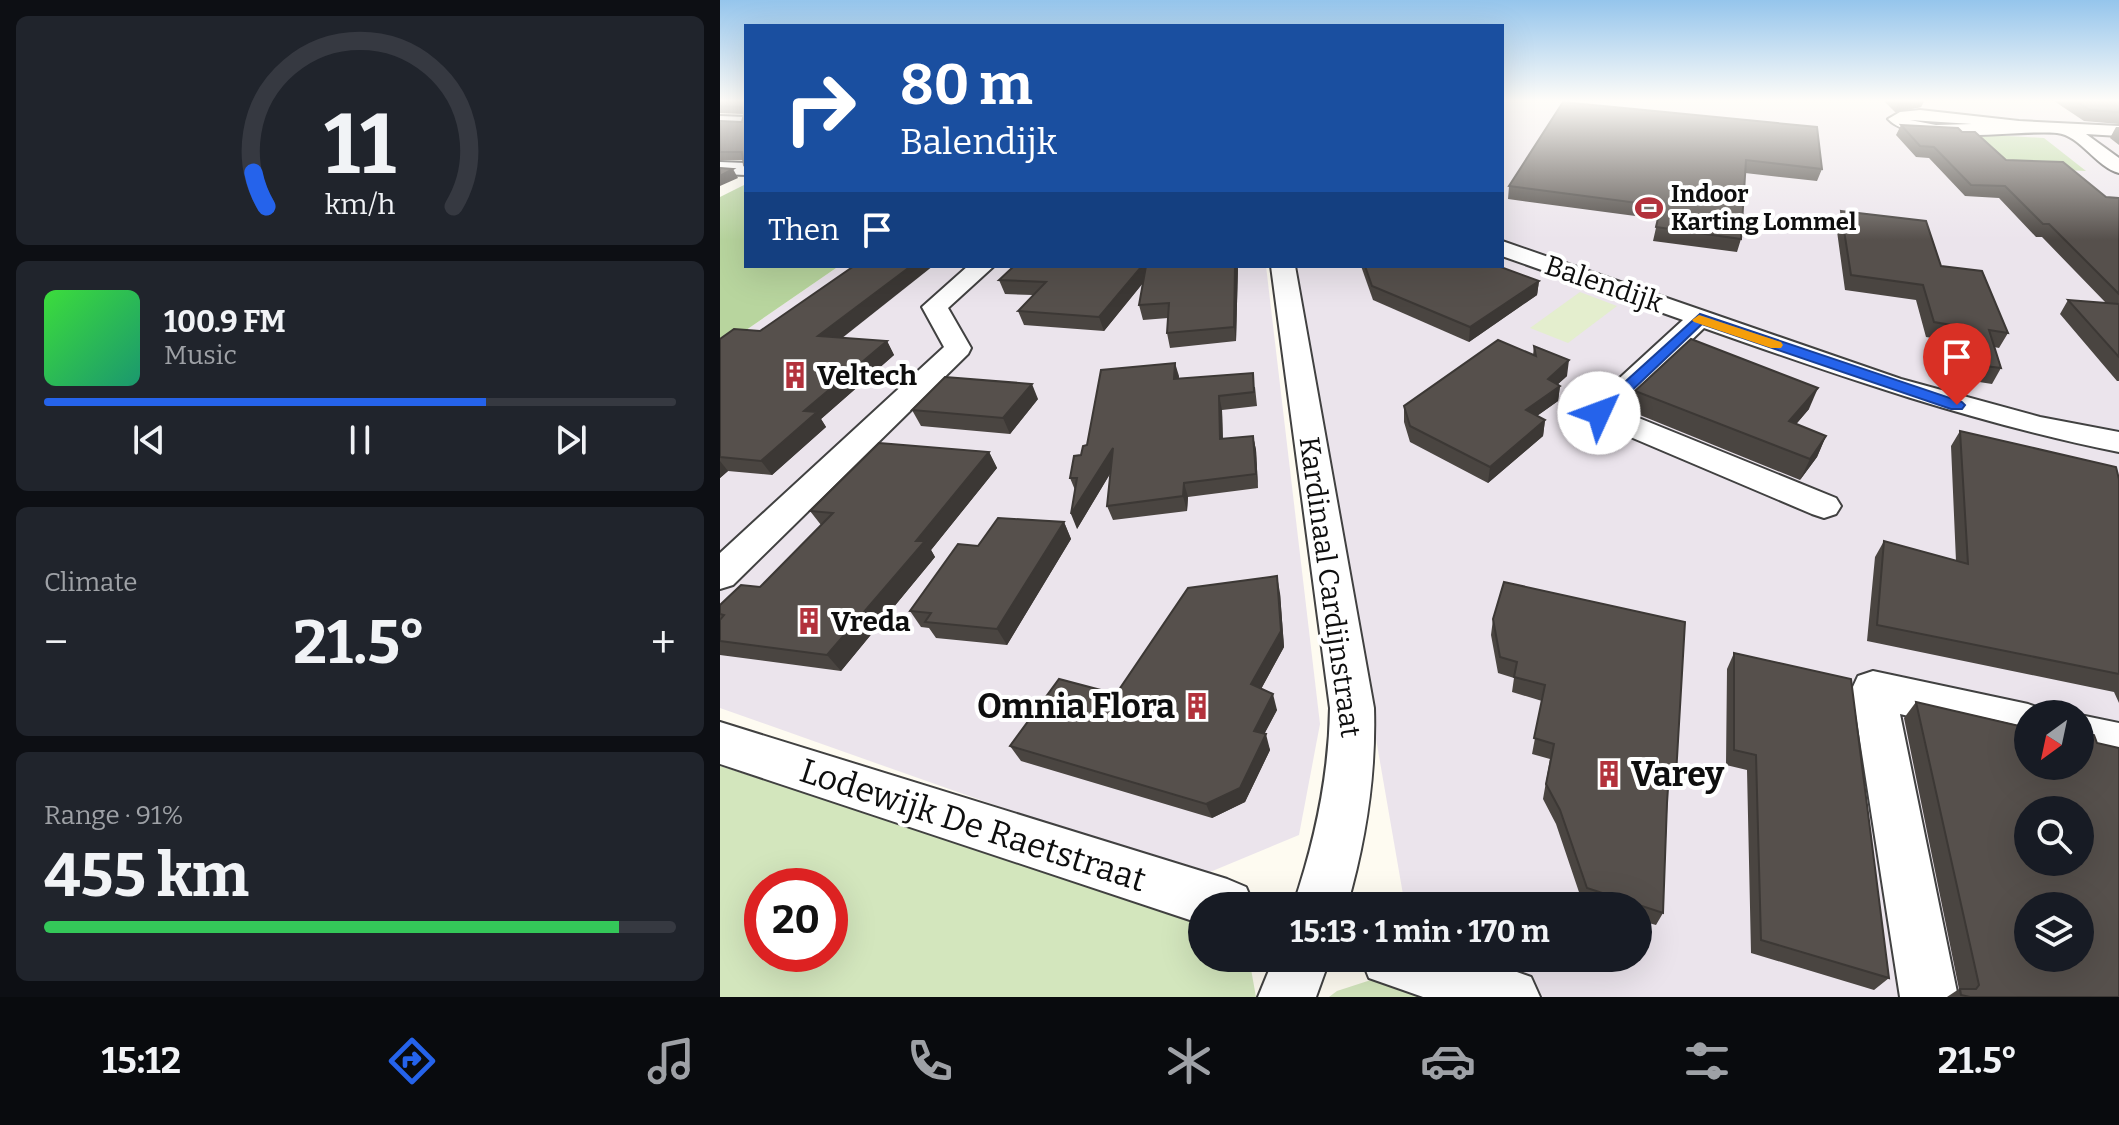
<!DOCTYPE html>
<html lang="en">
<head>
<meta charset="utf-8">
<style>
  :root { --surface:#171b24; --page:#20242c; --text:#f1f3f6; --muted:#9ea1a6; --line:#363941; --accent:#2563eb }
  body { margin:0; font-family:Bitter,serif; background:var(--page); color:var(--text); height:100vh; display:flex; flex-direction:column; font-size:30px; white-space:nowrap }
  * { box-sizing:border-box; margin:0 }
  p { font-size:26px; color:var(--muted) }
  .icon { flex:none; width:44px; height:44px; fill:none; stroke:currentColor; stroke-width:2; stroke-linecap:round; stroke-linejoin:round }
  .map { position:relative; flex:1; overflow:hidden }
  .sheet { display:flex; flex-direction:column; gap:16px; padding:16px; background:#0d0f14; width:720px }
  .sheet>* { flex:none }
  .guide { position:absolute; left:24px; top:24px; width:760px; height:244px; border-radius:0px; box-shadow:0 8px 32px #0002; background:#1a4fa0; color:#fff; overflow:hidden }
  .needle { width:52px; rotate:213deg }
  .fabs { position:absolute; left:1294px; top:700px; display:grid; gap:16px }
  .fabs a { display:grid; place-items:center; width:80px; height:80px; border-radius:50%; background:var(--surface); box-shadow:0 8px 32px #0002; font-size:40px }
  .speed { position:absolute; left:24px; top:868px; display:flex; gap:16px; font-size:40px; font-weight:700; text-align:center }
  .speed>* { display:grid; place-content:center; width:104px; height:104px; border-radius:50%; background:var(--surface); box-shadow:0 8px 32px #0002; line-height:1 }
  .speed .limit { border:12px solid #d22; background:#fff; color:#111 }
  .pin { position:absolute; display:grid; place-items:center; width:68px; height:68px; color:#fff; margin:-82px -34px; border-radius:50% 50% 50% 0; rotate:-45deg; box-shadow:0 0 8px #0007 }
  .pin .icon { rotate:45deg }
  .me { position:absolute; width:88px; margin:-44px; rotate:47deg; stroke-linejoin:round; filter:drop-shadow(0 0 6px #0008) }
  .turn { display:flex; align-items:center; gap:28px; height:168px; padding:0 24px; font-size:36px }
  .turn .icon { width:104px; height:104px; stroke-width:2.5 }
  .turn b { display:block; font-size:56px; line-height:68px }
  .then { display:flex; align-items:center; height:76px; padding:0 24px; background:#0003; gap:16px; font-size:30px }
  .big { font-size:60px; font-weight:700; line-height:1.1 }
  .sheet .widget { flex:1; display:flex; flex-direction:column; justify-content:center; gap:12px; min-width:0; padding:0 28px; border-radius:12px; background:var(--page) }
  .sheet .dial { align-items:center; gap:0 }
  .dial svg { height:208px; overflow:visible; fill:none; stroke:var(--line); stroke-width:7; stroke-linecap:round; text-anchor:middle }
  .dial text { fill:var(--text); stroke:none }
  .song { display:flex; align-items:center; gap:24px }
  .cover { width:96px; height:96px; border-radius:12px; background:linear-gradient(135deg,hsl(120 70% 55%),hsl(160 70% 35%)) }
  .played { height:8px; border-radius:4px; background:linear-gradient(90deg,var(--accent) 70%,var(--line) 70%) }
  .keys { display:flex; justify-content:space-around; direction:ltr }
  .heat { display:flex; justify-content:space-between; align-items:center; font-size:44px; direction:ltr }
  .charge { height:12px; border-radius:6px; background:linear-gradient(90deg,#34c759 91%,var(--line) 0) }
  .trip { position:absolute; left:468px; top:892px; width:464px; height:80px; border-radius:40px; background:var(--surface); box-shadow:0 8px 32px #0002; font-weight:700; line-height:80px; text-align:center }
  .tabs { display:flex; height:128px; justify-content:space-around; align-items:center; background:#090b0e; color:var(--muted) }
  .tabs .icon { width:56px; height:56px }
  .tabs .active { color:var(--accent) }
  .tabs b { font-size:36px; color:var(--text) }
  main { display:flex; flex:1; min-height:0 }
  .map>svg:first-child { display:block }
  .industrial { fill:#ebe4ec; fill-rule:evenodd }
  .green { fill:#d3e6bd; fill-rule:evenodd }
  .forest { fill:#b8d59e }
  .pitch { fill:#e4eece }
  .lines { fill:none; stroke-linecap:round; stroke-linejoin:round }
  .minor-casing { stroke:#414141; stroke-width:4 }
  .minor { fill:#fff; fill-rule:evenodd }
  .wall { fill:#4a4541 }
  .shaded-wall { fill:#3c3835 }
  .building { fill:#56504c; stroke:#3c3835; stroke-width:2; fill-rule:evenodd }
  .route { fill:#2563eb; stroke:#184099; stroke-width:2 }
  .slow { fill:#f59e0b }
  .labels { text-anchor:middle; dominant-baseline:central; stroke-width:8; stroke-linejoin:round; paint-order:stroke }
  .far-poi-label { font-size:24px; font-weight:bold; fill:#0e0e0e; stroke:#fff; text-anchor:start }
  .street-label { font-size:28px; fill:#0e0e0e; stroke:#fff }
  .poi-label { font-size:28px; font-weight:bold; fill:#0e0e0e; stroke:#fff; text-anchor:start }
  .near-poi-label { font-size:34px; font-weight:bold; fill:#0e0e0e; stroke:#fff; text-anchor:end }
  .near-street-label { font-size:34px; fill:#0e0e0e; stroke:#fff }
</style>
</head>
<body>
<main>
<section class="sheet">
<div class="widget dial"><svg viewBox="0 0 100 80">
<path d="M14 69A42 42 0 1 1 86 69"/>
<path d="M14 69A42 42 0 0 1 9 56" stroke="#2563eb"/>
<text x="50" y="56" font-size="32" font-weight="700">11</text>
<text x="50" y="72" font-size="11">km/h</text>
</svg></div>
<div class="widget">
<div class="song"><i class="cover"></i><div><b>100.9 FM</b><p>Music</p></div></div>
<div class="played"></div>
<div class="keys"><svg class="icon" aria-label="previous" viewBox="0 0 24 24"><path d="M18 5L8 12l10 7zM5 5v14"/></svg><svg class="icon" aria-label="pause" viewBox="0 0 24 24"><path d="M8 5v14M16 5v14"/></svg><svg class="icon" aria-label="next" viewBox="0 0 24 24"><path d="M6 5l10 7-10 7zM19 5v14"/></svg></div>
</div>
<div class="widget"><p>Climate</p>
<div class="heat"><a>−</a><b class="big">21.5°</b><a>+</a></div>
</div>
<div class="widget"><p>Range · 91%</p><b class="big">455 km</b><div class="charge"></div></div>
</section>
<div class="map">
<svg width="1399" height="997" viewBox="0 0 1399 997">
  <rect width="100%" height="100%" fill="#fefbf1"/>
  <g class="industrial">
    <path d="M782,101H1399V997H740L694,958H918V906H685L574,266H782ZM1308,714H1360V766H1308ZM1308,810H1360V862H1308ZM1308,906H1360V958H1308Z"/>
    <path d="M119,266H546L600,724L579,835L478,877L0,708V348Z"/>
  </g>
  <g class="green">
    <path d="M0,766L482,919V958H529L536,997H0ZM42,886H110V954H42Z"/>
    <path d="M657,978L740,997H609L617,991Z"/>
  </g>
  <g class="forest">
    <path d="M1252,134L1324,138L1366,171L1286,167Z"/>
    <path d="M26,184V266H119L0,348V197Z"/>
  </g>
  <path class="pitch" d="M860,292L897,306L848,343L810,328Z"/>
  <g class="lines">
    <g class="minor-casing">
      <g id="minor">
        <path d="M1200,110L1299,121L1399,126V136L1366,134L1399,158V173C1376,167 1360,135 1337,133C1297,129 1195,148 1168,119L1180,112ZM1190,120L1252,124L1216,125Z"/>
        <path d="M0,116L26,117V127L0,126Z"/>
        <path d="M0,162L26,163V175L0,174Z"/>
        <path d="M782,241L1181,379L1320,417L1399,432V452C1255,423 1122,377 984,328L899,410L1116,498L1121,506L1116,514L1104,518L1092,514L868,419L864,413L868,407L963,320L782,256Z"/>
        <path d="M248,266H274L228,308L251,348L248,354L13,585L0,589V553L224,347L202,307Z"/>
        <path d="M551,266H575L654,708C656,776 646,840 627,906H573C595,841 609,777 610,708Z"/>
        <path d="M1153,671L1308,704L1324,710L1326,714H1308V744L1180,714L1238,997H1180L1132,689L1138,676Z"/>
        <path d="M1360,715L1399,723V765L1360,755Z"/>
        <path d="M0,722L507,879L526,887L534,906H482V924L0,764Z"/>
        <path d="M554,958H610L596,997H538Z"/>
        <path d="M641,958H758L811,977L820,997H703L649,978Z"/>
      </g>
    </g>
    <use href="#minor" class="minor"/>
  </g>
  <g class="wall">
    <path d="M0,101H26V168L23,160H0V121L22,122L24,114L0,113Z"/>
    <path d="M1164,101H1204L1201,107L1175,112Z"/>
    <path d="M1334,101H1399V124L1364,121Z"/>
    <path d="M843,102L1102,169L1097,181L1025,173L1021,239L1017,252L933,241L938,219L788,199L789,186Z"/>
    <path d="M1181,125L1242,132L1286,160L1386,197L1399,198V381H1397L1340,314L1348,300L1386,303L1322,237H1316L1279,198L1245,196L1209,158L1196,157L1176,135Z"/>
    <path d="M1396,127H1399V145L1390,138Z"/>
    <path d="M1121,211L1221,266L1288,333L1279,348L1274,347L1281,368L1272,384L1240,379L1238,372L1234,371L1224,340L1206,337L1196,300L1125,290L1116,224Z"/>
    <path d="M518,266L516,341L450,348L447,333L448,318L423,320L419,305L423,283L384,331L304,325L298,311L313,295L285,294L279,280Z"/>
    <path d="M641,266H778L819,281L817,295L749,342L653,300Z"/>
    <path d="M122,338L167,341L174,355L101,419L106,427L52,475L8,471L0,478V339Z"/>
    <path d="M814,346L847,376L838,384L840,386L838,401L817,416L825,420L823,436L768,483L690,442L684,422V406L813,355Z"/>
    <path d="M459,376L458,379L535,387L537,406L502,410L503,439L533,436L536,450L538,488L468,497L467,511L393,520L387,506L390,474L357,529L355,490L350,478L361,455L367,445Z"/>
    <path d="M915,391L1089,409L1076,424L1106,436L1097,457L1080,480L910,411Z"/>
    <path d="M318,399L290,434L201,426L192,410Z"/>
    <path d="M1240,431L1399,479V703L1394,692L1147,641L1155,557L1164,541L1236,561L1231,446Z"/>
    <path d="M269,452L277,468L211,550L215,557L121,671L0,655V605L40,587L101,525L90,511Z"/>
    <path d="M344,522L351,539L287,645L216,638L209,628L201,627L190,611L258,546Z"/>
    <path d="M560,593L564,647L541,689L557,710L544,734L550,750L525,802L492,818L301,761L290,746L396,694Z"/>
    <path d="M773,619L956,775L949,790L948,789L943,913L936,925L918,920V906H876L862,901L836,824L823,799L830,759L812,754L822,701L792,692L794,678L778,673L771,635Z"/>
    <path d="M1014,653L1169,978L1154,990L1031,953L1027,770L1006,765L1007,669Z"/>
    <path d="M1196,702L1377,743L1399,997H1227L1239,989L1184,718Z"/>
  </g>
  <g class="shaded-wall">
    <path d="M1179,101H1204L1201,107L1175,112Z"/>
    <path d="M13,169L18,178L0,186V176Z"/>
    <path d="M191,266H213L107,350L98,336Z"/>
    <path d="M422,266H429L431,273L384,331L379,317Z"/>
    <path d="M515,266H518L516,341L514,327Z"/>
    <path d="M819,281L817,295L749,342L750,327Z"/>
    <path d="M167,341L174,355L101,419L106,427L52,475L41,461L84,411Z"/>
    <path d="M849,360L847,376L826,395L828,379Z"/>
    <path d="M455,363L459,376L458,393L454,379Z"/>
    <path d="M312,384L318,399L290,434L283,418Z"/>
    <path d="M840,386L838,401L804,425L806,410Z"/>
    <path d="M1098,388L1089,409L1061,442L1069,421Z"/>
    <path d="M499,396L502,410L503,453L500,439Z"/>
    <path d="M825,420L823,436L768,483L770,467Z"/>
    <path d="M533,436L536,450L538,488L536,474Z"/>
    <path d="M1106,436L1097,457L1080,480L1090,459Z"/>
    <path d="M393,448L397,462L357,529L351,514Z"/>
    <path d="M269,452L277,468L211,550L215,557L121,671L107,655L196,541Z"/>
    <path d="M0,461L8,471L0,478Z"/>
    <path d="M464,483L468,497L467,511L463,496Z"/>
    <path d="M344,522L351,539L287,645L277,629Z"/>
    <path d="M557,576L560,593L564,647L535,700L531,684Z"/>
    <path d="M553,694L557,710L538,746L534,731Z"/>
    <path d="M546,734L550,750L525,802L492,818L486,804Z"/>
  </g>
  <g class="building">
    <path d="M0,101H26V164L24,165L22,152H0V121L22,122L25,110L22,107L0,106Z"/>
    <path d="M1356,101H1399V112L1370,110Z"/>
    <path d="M843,102L1097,127L1102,169L1026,160L1021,239L936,227L941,206L789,186Z"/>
    <path d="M1181,125L1238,128L1242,132H1255L1286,160L1343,162L1386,197L1399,198V294L1329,224H1323L1285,186L1251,185L1214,147L1200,146Z"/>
    <path d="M0,168L13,169L0,176Z"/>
    <path d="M1121,211L1206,221L1221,266L1262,271L1288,333L1269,330L1281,368L1249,364L1247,357L1242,356L1231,325L1214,322L1203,285L1131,275Z"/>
    <path d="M134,266H191L98,336L167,341L84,411L97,412L41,461L0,457V339L14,329L40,331Z"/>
    <path d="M294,266H422L379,317L298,311L326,282L279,280Z"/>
    <path d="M426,266H515L514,327L447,333L449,303L419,305Z"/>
    <path d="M645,266H778L819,281L750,327L652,286Z"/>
    <path d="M1348,300L1399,304V357Z"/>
    <path d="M971,339L1098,388L1069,421L1106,436L1090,459L915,391Z"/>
    <path d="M778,340L816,356L814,346L849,360L828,379L840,386L806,410L825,420L770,467L690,426L684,406Z"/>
    <path d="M455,363L454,379L533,373L534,392L499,396L500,439L533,436L536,474L464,483L463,496L387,506L393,448L351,514L357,478H350L354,456L361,455L363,446L367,445L381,370Z"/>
    <path d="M225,377L312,384L283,418L192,410Z"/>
    <path d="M1240,431L1396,467L1399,479V674L1157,625L1164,541L1248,564Z"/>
    <path d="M159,443L269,452L196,541H205L107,655L0,641V620L4,615L0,614V605L21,585L40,587L113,513L90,511Z"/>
    <path d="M278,518L344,522L277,629L205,622L211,613L190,611L238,544L258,546Z"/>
    <path d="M557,576L561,631L531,684L553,694L534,731L546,734L520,788L486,804L290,746L339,679L396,694L468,588Z"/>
    <path d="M784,582L965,622L956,775L949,773L947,803L943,913L867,888L840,810L826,784L834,744L814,738L825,685L794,677L797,662L780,657L773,619Z"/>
    <path d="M1014,653L1131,679L1169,978L1041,940L1036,755L1014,750Z"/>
    <path d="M1196,702L1308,728V766H1360V732L1374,735L1377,743L1399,748V997H1250L1241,995L1240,989H1256L1259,985ZM1308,810H1360V862H1308ZM1308,906H1360V958H1308Z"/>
  </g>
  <linearGradient id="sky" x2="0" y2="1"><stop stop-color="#95c5ec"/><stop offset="0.42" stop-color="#fffdf9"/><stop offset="1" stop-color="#fffdf9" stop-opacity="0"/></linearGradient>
  <rect width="1399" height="240" fill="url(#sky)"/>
  <path class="route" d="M980,314L1242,402L1245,405L1242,409H1231L982,324L885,416H874V410Z"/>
  <path class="slow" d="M979,315L1061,342L1063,345L1061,348H1051L974,322L972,320Z"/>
  <defs>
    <g id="stadium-bare" transform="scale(2.16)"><path d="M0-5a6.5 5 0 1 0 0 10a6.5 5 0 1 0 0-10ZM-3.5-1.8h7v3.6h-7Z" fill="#b3323c" stroke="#fff" stroke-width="2.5" paint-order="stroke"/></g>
    <g id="building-bare" transform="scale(2.16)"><path d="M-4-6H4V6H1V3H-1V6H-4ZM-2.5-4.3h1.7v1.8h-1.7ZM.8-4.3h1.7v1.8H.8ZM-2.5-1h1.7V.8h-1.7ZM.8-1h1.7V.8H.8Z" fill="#b3323c" stroke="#fff" stroke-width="2.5" paint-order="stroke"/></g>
  </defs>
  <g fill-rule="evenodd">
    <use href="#stadium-bare" x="929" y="208"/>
    <use href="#building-bare" x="75" y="375"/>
    <use href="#building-bare" x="89" y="621"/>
    <use href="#building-bare" x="477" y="706"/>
    <use href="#building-bare" x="889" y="774"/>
  </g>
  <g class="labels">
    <g class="far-poi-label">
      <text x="951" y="194">Indoor<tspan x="951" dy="28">Karting Lommel</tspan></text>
    </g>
    <g class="street-label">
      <text transform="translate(884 284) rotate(19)">Balendijk</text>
      <text transform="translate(610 587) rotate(82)">Kardinaal Cardijnstraat</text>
    </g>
    <g class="poi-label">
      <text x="97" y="375">Veltech</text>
      <text x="111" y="621">Vreda</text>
    </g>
    <g class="near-poi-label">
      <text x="455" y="706">Omnia Flora</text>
      <text x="911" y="774" text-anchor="start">Varey</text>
    </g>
    <g class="near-street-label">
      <text transform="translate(253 825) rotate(18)">Lodewijk De Raetstraat</text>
    </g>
  </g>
</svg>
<div class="fabs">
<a><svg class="needle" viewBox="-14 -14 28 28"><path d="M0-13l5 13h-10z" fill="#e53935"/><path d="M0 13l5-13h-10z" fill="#9ea1a6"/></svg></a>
<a><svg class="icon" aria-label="search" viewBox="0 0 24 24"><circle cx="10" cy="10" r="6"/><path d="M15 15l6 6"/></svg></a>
<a><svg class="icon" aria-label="layers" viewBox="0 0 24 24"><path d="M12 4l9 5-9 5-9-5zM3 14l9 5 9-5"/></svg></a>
</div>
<div class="speed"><div class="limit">20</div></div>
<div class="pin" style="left:1237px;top:405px;background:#d93025"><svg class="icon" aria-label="arrive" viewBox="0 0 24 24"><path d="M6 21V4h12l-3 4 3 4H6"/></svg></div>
<svg class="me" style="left:879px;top:413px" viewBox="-20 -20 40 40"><circle r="19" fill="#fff"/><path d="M0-13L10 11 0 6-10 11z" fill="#2563eb"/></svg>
<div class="trip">15:13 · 1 min · 170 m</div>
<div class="guide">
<div class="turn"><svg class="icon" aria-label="right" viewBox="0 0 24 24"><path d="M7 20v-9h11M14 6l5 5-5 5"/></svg><div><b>80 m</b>Balendijk</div></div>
<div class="then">Then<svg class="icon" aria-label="arrive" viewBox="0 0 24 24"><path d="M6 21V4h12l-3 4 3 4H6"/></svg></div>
</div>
</div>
</main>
<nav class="tabs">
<b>15:12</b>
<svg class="icon active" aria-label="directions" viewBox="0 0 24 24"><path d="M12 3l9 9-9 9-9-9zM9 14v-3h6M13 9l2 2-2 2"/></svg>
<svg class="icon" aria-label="music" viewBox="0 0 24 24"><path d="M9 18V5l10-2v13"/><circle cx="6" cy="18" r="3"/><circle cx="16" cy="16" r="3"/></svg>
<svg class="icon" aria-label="phone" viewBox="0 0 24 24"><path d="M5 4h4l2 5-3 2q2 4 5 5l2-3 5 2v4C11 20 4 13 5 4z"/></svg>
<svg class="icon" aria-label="climate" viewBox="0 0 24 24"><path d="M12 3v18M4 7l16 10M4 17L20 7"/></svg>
<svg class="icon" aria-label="car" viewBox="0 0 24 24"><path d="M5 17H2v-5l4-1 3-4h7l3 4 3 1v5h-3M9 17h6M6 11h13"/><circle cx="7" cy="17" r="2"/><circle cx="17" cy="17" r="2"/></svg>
<svg class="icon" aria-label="filters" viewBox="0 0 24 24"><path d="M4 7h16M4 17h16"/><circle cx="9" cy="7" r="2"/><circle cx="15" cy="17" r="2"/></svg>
<b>21.5°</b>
</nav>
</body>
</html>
